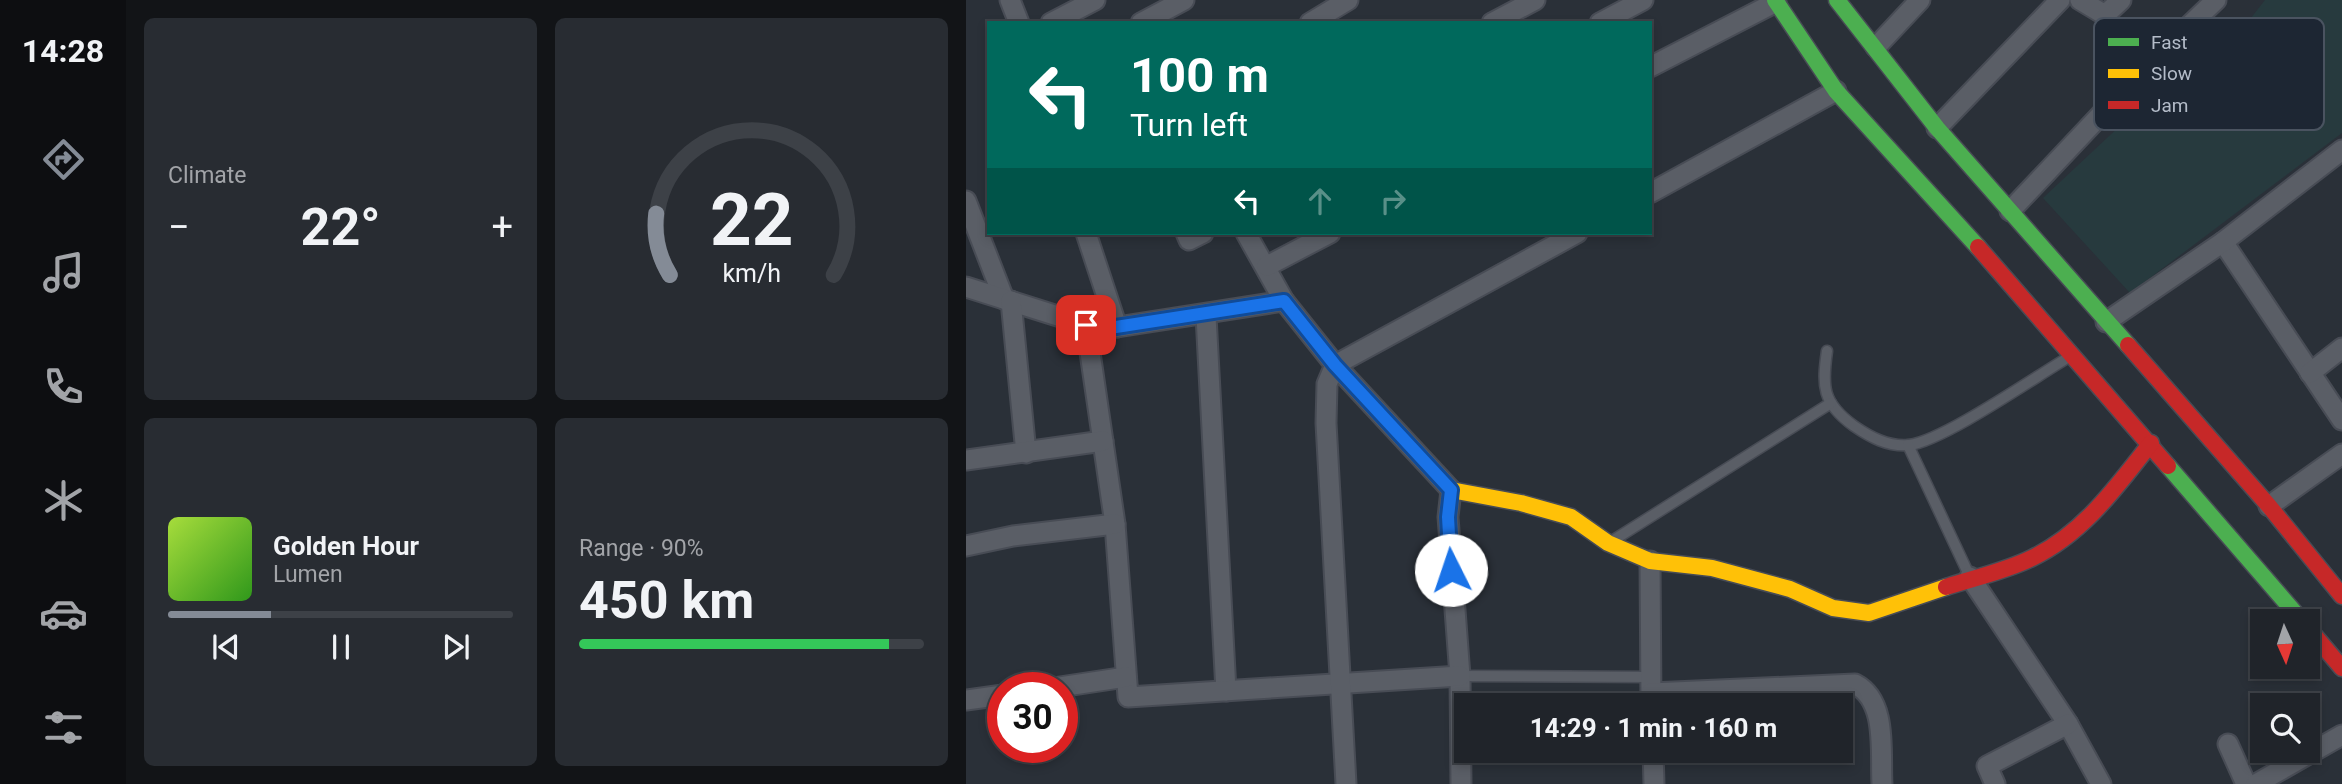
<!DOCTYPE html>
<html lang="en">
<head>
<meta charset="utf-8">
<style>
  :root { --surface:#20242a; --page:#282c32; --text:#f1f3f6; --muted:#a2a4a8; --line:#3d4147; --accent:#848b96 }
  body { margin:0; font-family:Roboto,sans-serif; background:var(--page); color:var(--text); height:100vh; display:flex; flex-direction:column; font-size:26px; white-space:nowrap }
  * { box-sizing:border-box; margin:0 }
  p { font-size:23px; color:var(--muted) }
  .icon { flex:none; width:38px; height:38px; fill:none; stroke:currentColor; stroke-width:2; stroke-linecap:round; stroke-linejoin:round }
  .map { position:relative; flex:1; overflow:hidden }
  .drawer { display:flex; flex-direction:column; gap:18px; padding:18px; background:#121417; width:840px }
  .drawer>* { flex:none }
  .guide { position:absolute; left:21px; top:21px; width:665px; height:214px; border-radius:0px; box-shadow:0 4px 10px #0003,0 0 0 2px var(--line); background:#00695c; color:#fff; overflow:hidden }
  .needle { width:46px; rotate:177deg }
  .fabs { position:absolute; left:1284px; top:609px; display:grid; gap:14px }
  .fabs a { display:grid; place-items:center; width:70px; height:70px; border-radius:0px; background:var(--surface); box-shadow:0 4px 10px #0003,0 0 0 2px var(--line); font-size:35px }
  .speed { position:absolute; left:21px; top:672px; display:flex; gap:14px; font-size:35px; font-weight:700; text-align:center }
  .speed>* { display:grid; place-content:center; width:91px; height:91px; border-radius:50%; background:var(--surface); box-shadow:0 4px 10px #0003,0 0 0 2px var(--line); line-height:1 }
  .speed .limit { border:10px solid #d22; background:#fff; color:#111 }
  .pin { position:absolute; display:grid; place-items:center; width:60px; height:60px; color:#fff; margin:-30px; border-radius:14px; box-shadow:0 4px 10px #0006 }
  .me { position:absolute; width:77px; margin:-38px; rotate:356deg; stroke-linejoin:round; filter:drop-shadow(0 0 5px #0008) }
  .turn { display:flex; align-items:center; gap:24px; height:147px; padding:0 28px; font-size:32px }
  .turn .icon { width:91px; height:91px; stroke-width:2.5 }
  .turn b { display:block; font-size:49px; line-height:60px }
  .lanes { display:flex; align-items:center; height:66px; padding:0 28px; background:#0003; justify-content:center; gap:35px; direction:ltr }
  .lanes .off { opacity:.35 }
  .big { font-size:52px; font-weight:700; line-height:1.1 }
  .drawer .widget { flex:1; display:flex; flex-direction:column; justify-content:center; gap:10px; min-width:0; padding:0 24px; border-radius:10px; background:var(--page) }
  .drawer .dial { align-items:center; gap:0 }
  .dial svg { height:182px; overflow:visible; fill:none; stroke:var(--line); stroke-width:7; stroke-linecap:round; text-anchor:middle }
  .dial text { fill:var(--text); stroke:none }
  .song { display:flex; align-items:center; gap:21px }
  .cover { width:84px; height:84px; border-radius:10px; background:linear-gradient(135deg,hsl(80 70% 55%),hsl(110 70% 35%)) }
  .played { height:7px; border-radius:4px; background:linear-gradient(90deg,var(--accent) 30%,var(--line) 30%) }
  .keys { display:flex; justify-content:space-around; direction:ltr }
  .heat { display:flex; justify-content:space-between; align-items:center; font-size:38px; direction:ltr }
  .charge { height:10px; border-radius:5px; background:linear-gradient(90deg,#34c759 90%,var(--line) 0) }
  .drawer .tiles { flex:1; display:grid; gap:18px; grid-template-columns:repeat(2,1fr) }
  .trip { position:absolute; left:488px; top:693px; width:399px; height:70px; border-radius:0px; background:var(--surface); box-shadow:0 4px 10px #0003,0 0 0 2px var(--line); font-weight:700; line-height:70px; text-align:center }
  main { display:flex; flex:1; min-height:0 }
  .dock { display:flex; flex-direction:column; width:126px; justify-content:space-around; align-items:center; background:#0d0e11; color:var(--muted) }
  .dock .icon { width:49px; height:49px }
  .dock .on { color:var(--accent) }
  .dock b { font-size:32px; color:var(--text) }
  .map>svg:first-child { display:block }
  .green { fill:#273a3e }
  .lines { fill:none; stroke-linecap:round; stroke-linejoin:round }
  .lane-casing { stroke:#484c55; stroke-width:13 }
  .street-casing { stroke:#484c55; stroke-width:23 }
  .fast-casing { stroke:#484c55; stroke-width:19 }
  .slow-casing { stroke:#484c55; stroke-width:19 }
  .jam-casing { stroke:#484c55; stroke-width:19 }
  .lane { stroke:#5a5e66; stroke-width:10 }
  .street { stroke:#5a5e66; stroke-width:19 }
  .fast { stroke:#4caf50; stroke-width:16 }
  .slow { stroke:#ffc107; stroke-width:16 }
  .jam { stroke:#c62828; stroke-width:16 }
  .route-casing { stroke:#114b97; stroke-width:18 }
  .route { stroke:#1a73e8; stroke-width:12 }
  .key { fill:#1d2633; stroke:#4a5360; stroke-width:2 }
  .key-label { font-size:19px; fill:#b4bcc9 }
</style>
</head>
<body>
<main>
<nav class="dock">
<b>14:28</b>
<svg class="icon on" aria-label="directions" viewBox="0 0 24 24"><path d="M12 3l9 9-9 9-9-9zM9 14v-3h6M13 9l2 2-2 2"/></svg>
<svg class="icon" aria-label="music" viewBox="0 0 24 24"><path d="M9 18V5l10-2v13"/><circle cx="6" cy="18" r="3"/><circle cx="16" cy="16" r="3"/></svg>
<svg class="icon" aria-label="phone" viewBox="0 0 24 24"><path d="M5 4h4l2 5-3 2q2 4 5 5l2-3 5 2v4C11 20 4 13 5 4z"/></svg>
<svg class="icon" aria-label="climate" viewBox="0 0 24 24"><path d="M12 3v18M4 7l16 10M4 17L20 7"/></svg>
<svg class="icon" aria-label="car" viewBox="0 0 24 24"><path d="M5 17H2v-5l4-1 3-4h7l3 4 3 1v5h-3M9 17h6M6 11h13"/><circle cx="7" cy="17" r="2"/><circle cx="17" cy="17" r="2"/></svg>
<svg class="icon" aria-label="filters" viewBox="0 0 24 24"><path d="M4 7h16M4 17h16"/><circle cx="9" cy="7" r="2"/><circle cx="15" cy="17" r="2"/></svg>
</nav>
<section class="drawer">
<div class="tiles">
<div class="widget"><p>Climate</p>
<div class="heat"><a>−</a><b class="big">22°</b><a>+</a></div>
</div>
<div class="widget dial"><svg viewBox="0 0 100 80">
<path d="M14 69A42 42 0 1 1 86 69"/>
<path d="M14 69A42 42 0 0 1 8 42" stroke="#848b96"/>
<text x="50" y="56" font-size="32" font-weight="700">22</text>
<text x="50" y="72" font-size="11">km/h</text>
</svg></div>
<div class="widget">
<div class="song"><i class="cover"></i><div><b>Golden Hour</b><p>Lumen</p></div></div>
<div class="played"></div>
<div class="keys"><svg class="icon" aria-label="previous" viewBox="0 0 24 24"><path d="M18 5L8 12l10 7zM5 5v14"/></svg><svg class="icon" aria-label="pause" viewBox="0 0 24 24"><path d="M8 5v14M16 5v14"/></svg><svg class="icon" aria-label="next" viewBox="0 0 24 24"><path d="M6 5l10 7-10 7zM19 5v14"/></svg></div>
</div>
<div class="widget"><p>Range · 90%</p><b class="big">450 km</b><div class="charge"></div></div>
</div>
</section>
<div class="map">
<svg width="1376" height="784" viewBox="0 0 1376 784">
  <rect width="100%" height="100%" fill="#2a3038"/>
  <path class="green" d="M1299,0H1376V133L1164,293L1077,198L1238,47L1281,23Z"/>
  <g class="lines">
    <g class="lane-casing">
      <g id="lane">
        <path d="M861,351C856,386 856,403 888,426C904,437 922,447 943,445C977,441 1069,377 1103,357"/>
        <path d="M942,445L1004,577"/>
        <path d="M646,541L865,403"/>
        <path d="M494,676L684,677"/>
      </g>
    </g>
    <g class="street-casing">
      <g id="street">
        <path d="M44,0L53,23"/>
        <path d="M1114,0L1139,15L1155,0"/>
        <path d="M85,23L129,0"/>
        <path d="M175,23L218,0"/>
        <path d="M344,23L382,0"/>
        <path d="M526,23L569,0"/>
        <path d="M634,23L677,0"/>
        <path d="M910,47L954,0"/>
        <path d="M684,67L810,2"/>
        <path d="M971,128L1094,0"/>
        <path d="M684,193L870,91"/>
        <path d="M0,201L38,299"/>
        <path d="M1044,211L1177,70L1250,0"/>
        <path d="M120,233L151,327"/>
        <path d="M220,233L223,240L237,233"/>
        <path d="M280,233L318,301L369,365L485,490L482,517L494,676L495,784"/>
        <path d="M1257,242L1376,420"/>
        <path d="M301,266L364,233"/>
        <path d="M0,287L120,325L151,327L318,301"/>
        <path d="M45,301L60,453"/>
        <path d="M240,316L260,691"/>
        <path d="M1140,322L1257,242L1376,150"/>
        <path d="M120,325L149,524L162,697L494,676"/>
        <path d="M1344,373L1376,348"/>
        <path d="M0,460L137,441"/>
        <path d="M1303,506L1376,454"/>
        <path d="M0,546L47,536L149,524"/>
        <path d="M684,561L685,704"/>
        <path d="M1004,577L1102,724L1135,784"/>
        <path d="M87,688L160,677"/>
        <path d="M685,693L889,684C922,701 914,752 916,784"/>
        <path d="M0,700L37,695"/>
        <path d="M1262,744L1280,784"/>
        <path d="M687,751L688,784"/>
        <path d="M380,784L360,423L361,384L369,365L611,233"/>
        <path d="M1029,784L1021,766L1102,724"/>
        <path d="M1290,784L1376,735"/>
      </g>
    </g>
    <g class="fast-casing">
      <g id="fast">
        <path d="M809,0L870,91L1012,247"/>
        <path d="M871,0L971,128L1162,345"/>
        <path d="M1202,466L1336,621"/>
      </g>
    </g>
    <g class="slow-casing">
      <path id="slow" d="M485,490L555,503L605,517L642,543L684,561L746,568L824,589L867,608L903,613L980,587"/>
    </g>
    <g class="jam-casing">
      <g id="jam">
        <path d="M1012,247L1202,466"/>
        <path d="M1162,345L1303,506L1376,596"/>
        <path d="M980,587C1008,578 1040,571 1066,558C1118,533 1151,486 1185,443"/>
        <path d="M1342,628L1376,668"/>
      </g>
    </g>
    <use href="#lane" class="lane"/>
    <use href="#street" class="street"/>
    <use href="#fast" class="fast"/>
    <use href="#slow" class="slow"/>
    <use href="#jam" class="jam"/>
  </g>
  <g class="lines">
    <g class="route-casing">
      <path id="route" d="M120,325L150,327L318,301L369,365L485,490L482,517L485,570"/>
    </g>
    <use href="#route" class="route"/>
  </g>
  <rect x="1128" y="18" width="230" height="112" rx="10" class="key"/>
  <rect x="1142" y="38" width="31" height="8" fill="#4caf50"/>
  <rect x="1142" y="69" width="31" height="9" fill="#ffc107"/>
  <rect x="1142" y="101" width="31" height="8" fill="#c62828"/>
  <g class="key-label">
    <text x="1185" y="49">Fast</text>
    <text x="1185" y="80">Slow</text>
    <text x="1185" y="112">Jam</text>
  </g>
</svg>
<div class="fabs">
<a><svg class="needle" viewBox="-14 -14 28 28"><path d="M0-13l5 13h-10z" fill="#e53935"/><path d="M0 13l5-13h-10z" fill="#a2a4a8"/></svg></a>
<a><svg class="icon" aria-label="search" viewBox="0 0 24 24"><circle cx="10" cy="10" r="6"/><path d="M15 15l6 6"/></svg></a>
</div>
<div class="speed"><div class="limit">30</div></div>
<div class="pin" style="left:120px;top:325px;background:#d93025"><svg class="icon" aria-label="arrive" viewBox="0 0 24 24"><path d="M6 21V4h12l-3 4 3 4H6"/></svg></div>
<svg class="me" style="left:485px;top:570px" viewBox="-20 -20 40 40"><circle r="19" fill="#fff"/><path d="M0-13L10 11 0 6-10 11z" fill="#1a73e8"/></svg>
<div class="trip">14:29 · 1 min · 160 m</div>
<div class="guide">
<div class="turn"><svg class="icon" aria-label="left" viewBox="0 0 24 24"><path d="M17 20v-9H6M10 6l-5 5 5 5"/></svg><div><b>100 m</b>Turn left</div></div>
<div class="lanes"><svg class="icon" aria-label="left" viewBox="0 0 24 24"><path d="M17 20v-9H6M10 6l-5 5 5 5"/></svg><svg class="icon off" aria-label="ahead" viewBox="0 0 24 24"><path d="M12 20V5M6 11l6-6 6 6"/></svg><svg class="icon off" aria-label="right" viewBox="0 0 24 24"><path d="M7 20v-9h11M14 6l5 5-5 5"/></svg></div>
</div>
</div>
</main>
</body>
</html>
